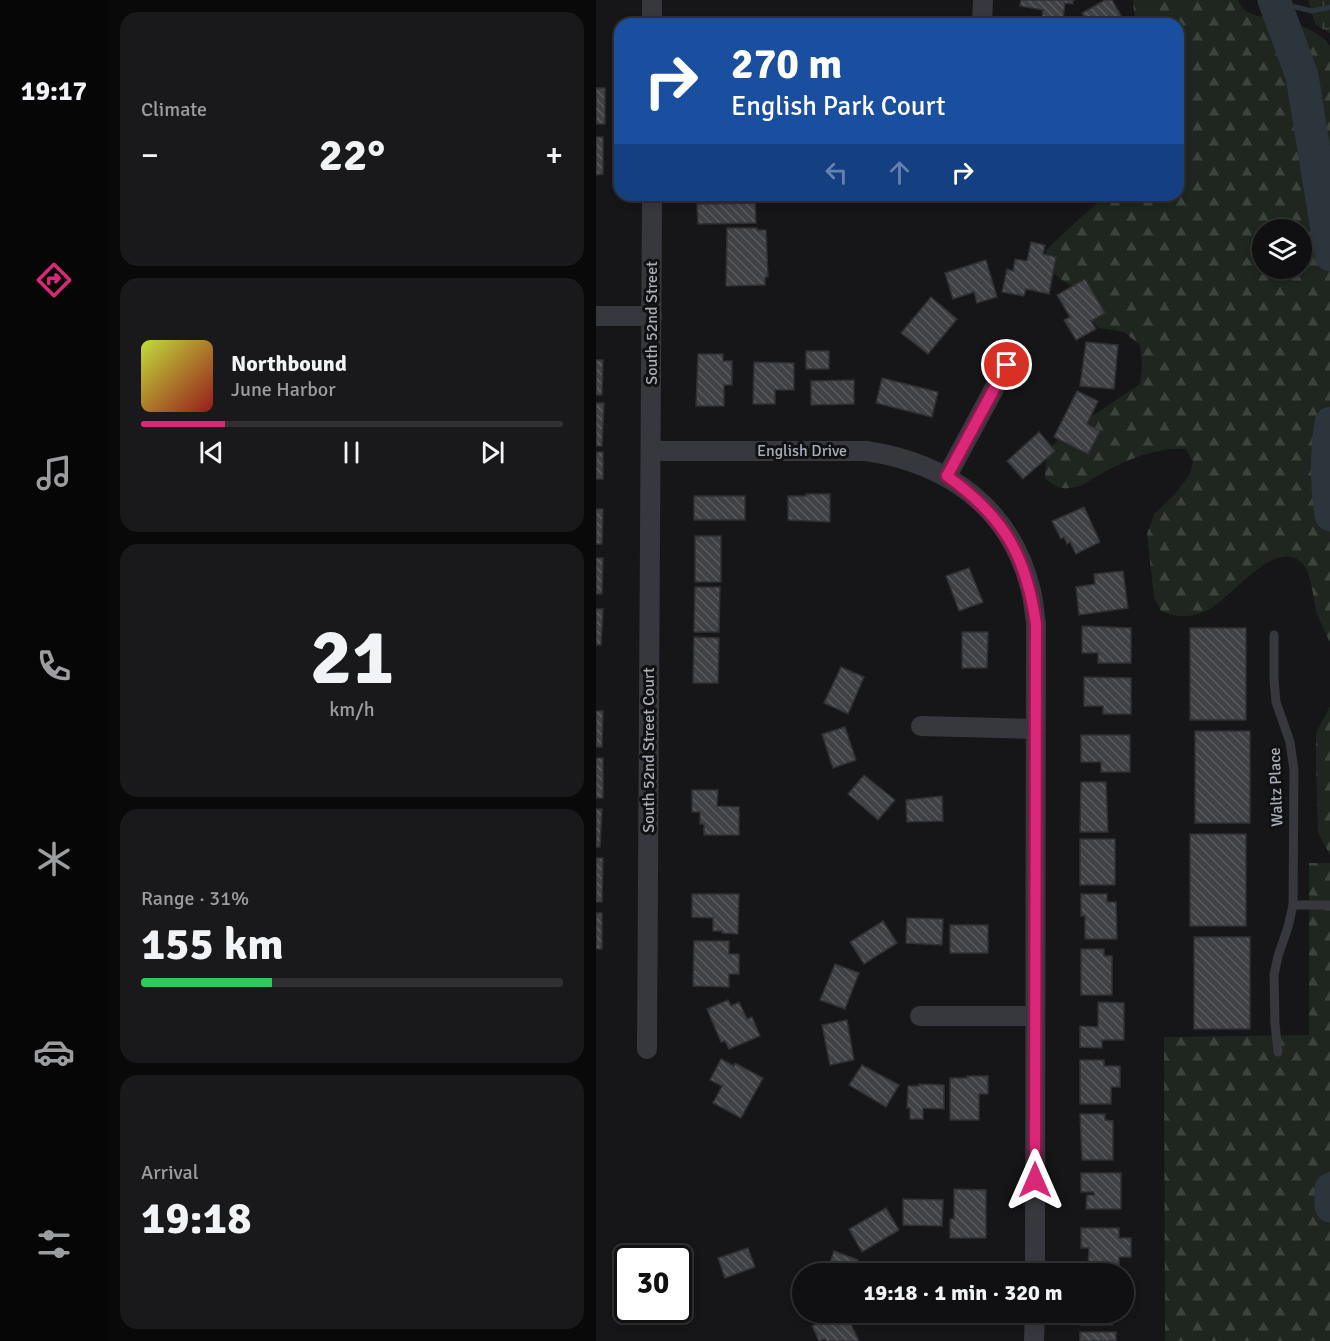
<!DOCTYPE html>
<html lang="en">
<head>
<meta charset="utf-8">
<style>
  :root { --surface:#101012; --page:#19191b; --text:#f1f3f6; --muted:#9c9d9f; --line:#303032; --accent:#db2777 }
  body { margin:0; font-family:Signika,sans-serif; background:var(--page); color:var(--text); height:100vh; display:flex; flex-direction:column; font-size:22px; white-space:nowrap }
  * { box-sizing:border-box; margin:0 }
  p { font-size:20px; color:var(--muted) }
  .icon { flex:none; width:33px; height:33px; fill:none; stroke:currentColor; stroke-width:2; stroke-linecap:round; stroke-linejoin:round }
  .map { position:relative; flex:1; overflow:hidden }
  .sheet { display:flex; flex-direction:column; gap:12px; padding:12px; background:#09090a; width:488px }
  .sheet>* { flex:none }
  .banner { position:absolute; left:18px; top:18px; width:570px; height:183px; border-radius:18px; box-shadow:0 3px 9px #0003,0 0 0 2px var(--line); background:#1a4fa0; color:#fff; overflow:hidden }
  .tools { position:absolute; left:656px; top:219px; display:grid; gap:12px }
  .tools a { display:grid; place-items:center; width:60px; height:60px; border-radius:50%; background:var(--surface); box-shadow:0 3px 9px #0003,0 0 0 2px var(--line); font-size:30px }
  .speed { position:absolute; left:18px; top:1245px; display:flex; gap:12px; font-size:30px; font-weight:700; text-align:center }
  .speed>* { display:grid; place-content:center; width:78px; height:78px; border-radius:50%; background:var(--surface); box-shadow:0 3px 9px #0003,0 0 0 2px var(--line); line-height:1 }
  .speed .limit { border:3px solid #111; border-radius:9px; background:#fff; color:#111 }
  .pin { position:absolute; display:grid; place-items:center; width:51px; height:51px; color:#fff; margin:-26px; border:3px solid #fff; border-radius:50%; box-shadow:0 2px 6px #0007 }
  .me { position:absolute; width:66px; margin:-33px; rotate:0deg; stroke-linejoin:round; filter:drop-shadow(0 0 4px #0008) }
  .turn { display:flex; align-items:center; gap:21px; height:126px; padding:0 18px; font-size:27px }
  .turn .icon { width:78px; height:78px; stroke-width:2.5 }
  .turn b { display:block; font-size:42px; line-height:51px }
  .lanes { display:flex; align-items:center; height:57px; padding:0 18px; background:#0003; justify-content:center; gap:30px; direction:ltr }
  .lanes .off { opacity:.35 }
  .big { font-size:45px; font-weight:700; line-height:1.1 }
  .sheet .widget { flex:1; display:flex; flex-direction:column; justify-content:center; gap:9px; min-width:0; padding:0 21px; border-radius:18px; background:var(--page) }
  .sheet .dial { align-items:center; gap:0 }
  .dial b { font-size:78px; line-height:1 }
  .song { display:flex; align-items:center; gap:18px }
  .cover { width:72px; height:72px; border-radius:9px; background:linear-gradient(135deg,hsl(70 70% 55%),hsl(0 70% 35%)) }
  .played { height:6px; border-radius:3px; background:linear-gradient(90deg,var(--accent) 20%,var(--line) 20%) }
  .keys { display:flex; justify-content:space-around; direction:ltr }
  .heat { display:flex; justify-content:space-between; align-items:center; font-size:33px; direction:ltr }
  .charge { height:9px; border-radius:4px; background:linear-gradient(90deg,#34c759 31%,var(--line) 0) }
  .trip { position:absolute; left:196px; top:1263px; width:342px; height:60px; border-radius:30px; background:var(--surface); box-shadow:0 3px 9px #0003,0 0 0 2px var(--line); font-weight:700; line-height:60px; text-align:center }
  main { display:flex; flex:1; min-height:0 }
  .dock { display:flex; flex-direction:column; width:108px; justify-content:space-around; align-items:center; background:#060607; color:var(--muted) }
  .dock .icon { width:42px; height:42px }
  .dock .on { color:var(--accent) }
  .dock b { font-size:27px; color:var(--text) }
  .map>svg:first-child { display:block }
  .forest { fill:url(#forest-firs); fill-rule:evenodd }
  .wetland { fill:url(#wetland-marsh) }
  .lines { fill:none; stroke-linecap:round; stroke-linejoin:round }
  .stream { stroke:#2c353c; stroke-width:5 }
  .river { stroke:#2c353c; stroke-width:33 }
  .building { fill:url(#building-back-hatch); stroke:#303034; stroke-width:1.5 }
  .lane { stroke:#37383d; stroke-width:9 }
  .street { stroke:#37383d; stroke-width:20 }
  .route-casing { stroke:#8e194d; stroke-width:15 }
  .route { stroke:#db2777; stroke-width:10 }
  .labels { text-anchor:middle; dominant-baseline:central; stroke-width:6; stroke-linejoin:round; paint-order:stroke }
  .street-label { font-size:16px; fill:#a8adb8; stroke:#111113 }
</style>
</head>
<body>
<main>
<nav class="dock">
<b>19:17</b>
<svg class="icon on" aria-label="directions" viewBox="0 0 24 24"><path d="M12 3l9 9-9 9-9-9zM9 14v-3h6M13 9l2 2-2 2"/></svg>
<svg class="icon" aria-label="music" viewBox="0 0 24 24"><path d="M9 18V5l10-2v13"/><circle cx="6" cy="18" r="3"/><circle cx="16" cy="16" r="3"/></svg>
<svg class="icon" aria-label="phone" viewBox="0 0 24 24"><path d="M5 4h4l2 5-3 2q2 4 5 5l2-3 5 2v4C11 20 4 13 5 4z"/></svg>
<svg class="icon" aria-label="climate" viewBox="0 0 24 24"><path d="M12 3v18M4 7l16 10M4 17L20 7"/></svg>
<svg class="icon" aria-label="car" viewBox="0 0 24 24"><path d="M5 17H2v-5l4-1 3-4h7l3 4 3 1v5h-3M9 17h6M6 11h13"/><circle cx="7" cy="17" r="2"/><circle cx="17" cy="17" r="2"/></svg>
<svg class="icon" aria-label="filters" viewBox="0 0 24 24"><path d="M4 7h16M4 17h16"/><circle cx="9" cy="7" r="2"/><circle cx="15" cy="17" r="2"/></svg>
</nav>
<section class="sheet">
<div class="widget"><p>Climate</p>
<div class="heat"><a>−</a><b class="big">22°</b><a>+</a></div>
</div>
<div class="widget">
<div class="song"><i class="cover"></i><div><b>Northbound</b><p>June Harbor</p></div></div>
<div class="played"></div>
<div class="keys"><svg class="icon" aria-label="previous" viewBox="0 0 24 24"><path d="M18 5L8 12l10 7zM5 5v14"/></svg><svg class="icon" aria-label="pause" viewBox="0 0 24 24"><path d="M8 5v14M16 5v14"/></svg><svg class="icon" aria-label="next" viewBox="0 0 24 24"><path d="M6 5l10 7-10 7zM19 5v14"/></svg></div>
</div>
<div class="widget dial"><b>21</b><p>km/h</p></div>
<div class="widget"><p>Range · 31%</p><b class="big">155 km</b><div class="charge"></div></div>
<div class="widget"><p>Arrival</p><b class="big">19:18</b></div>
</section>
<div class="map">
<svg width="735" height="1341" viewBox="0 0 735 1341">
  <defs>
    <pattern id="forest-firs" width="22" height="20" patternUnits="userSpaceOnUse" patternTransform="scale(1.5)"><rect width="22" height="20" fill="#1e261f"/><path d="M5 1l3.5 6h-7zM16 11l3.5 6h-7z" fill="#3c433d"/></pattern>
    <pattern id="wetland-marsh" width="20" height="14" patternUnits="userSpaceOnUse" patternTransform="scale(1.5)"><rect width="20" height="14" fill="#1e261f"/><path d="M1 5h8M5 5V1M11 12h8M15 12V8" fill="none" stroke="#3c433d"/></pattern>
    <pattern id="building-back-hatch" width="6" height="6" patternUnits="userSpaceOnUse" patternTransform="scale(1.5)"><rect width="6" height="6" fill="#404145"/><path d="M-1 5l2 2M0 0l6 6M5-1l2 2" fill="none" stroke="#595a5e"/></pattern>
  </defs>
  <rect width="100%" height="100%" fill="#161618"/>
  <g class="forest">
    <path d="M537,0H642C644,4 646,9 650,11C658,17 664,16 672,17C693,20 723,29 735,47L734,643C730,633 725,624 721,614C717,600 716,571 705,562C675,537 632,605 605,613C589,618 581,617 565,611L558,598L551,534L558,514L579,494L594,474L597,462L590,449C562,447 529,460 505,474C491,481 484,490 466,488C460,487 454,482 449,479L450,455L462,439L544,384L546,365L544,345L528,332L502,328L490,313L488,296L450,268V250L484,218L511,195H582V24H539ZM666,230H705V268H666Z"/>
    <path d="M734,706V855L722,833L720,764V733Z"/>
    <path d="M713,863H734V1341H569L568,1037L713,1035Z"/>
  </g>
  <path class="wetland" d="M712,0H734V33L720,25Z"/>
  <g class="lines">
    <path class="stream" d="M678,2L716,11L735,7"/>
    <g class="river">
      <path d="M678,0L706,76L735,255"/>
      <path d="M735,423C730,455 730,483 735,515"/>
      <path d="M735,1189V1206"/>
    </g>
  </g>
  <g class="building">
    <path d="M425,0H479H477V4L469,3L467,19L446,17L447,10L424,6Z"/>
    <path d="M509,0H516L530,24H492L486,13Z"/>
    <rect x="0" y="88" width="9" height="36"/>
    <path d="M0,137H7V174L0,175Z"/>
    <path d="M397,195H444V198L397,197Z"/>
    <path d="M159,203L160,223L102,224L101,204Z"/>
    <path d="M131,228H161V230H170L172,277H169V285L130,286Z"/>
    <path d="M435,242L449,245L447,254L460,257L453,294L430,289L428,296L406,292L411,269L417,271L419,259L431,261Z"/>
    <path d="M390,260L401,297L381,303L378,292L357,299L349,273Z"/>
    <path d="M489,279L509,313L495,321L500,329L480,340L468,320L474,317L461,295Z"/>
    <path d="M335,297L361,319L332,354L305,333Z"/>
    <path d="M490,342L522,345L518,389L484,386Z"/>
    <rect x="210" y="351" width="23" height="18"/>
    <path d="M102,354H127V361H136V385H128V406H100Z"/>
    <path d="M0,360H7L6,395H0Z"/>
    <path d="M158,362L198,363V390H179V404H157Z"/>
    <path d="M286,378L342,392L336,417L280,403Z"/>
    <path d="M258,380V404L215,405V381Z"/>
    <path d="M481,391L502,401L491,424L504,431L492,454L458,437Z"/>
    <path d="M0,403H8L6,446H0Z"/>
    <path d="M443,432L459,451L427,479L411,461Z"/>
    <rect x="0" y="452" width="7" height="27"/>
    <path d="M210,494H234V522L192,520V496H210Z"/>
    <rect x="98" y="496" width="51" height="24"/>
    <path d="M488,507L504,542L480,554L474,542L471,544L468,537L465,539L456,521Z"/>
    <path d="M0,509H7L6,544H0Z"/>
    <rect x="99" y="536" width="26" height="46"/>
    <path d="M0,558H7L6,594H0Z"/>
    <path d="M373,568L387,602L363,611L350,576Z"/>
    <path d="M527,571L532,608L483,615L480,587L499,584L498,574Z"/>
    <path d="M99,587H124L123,632H98Z"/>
    <path d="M0,609H7L5,645H0Z"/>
    <path d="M486,626L535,628V663H502V653H486Z"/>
    <rect x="594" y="628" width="56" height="92"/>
    <path d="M366,632H392L391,668H366Z"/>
    <path d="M98,637L123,638L122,683H97Z"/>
    <path d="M245,667L268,677L252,714L228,703Z"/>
    <path d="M488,677L535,678V714H507V706H488Z"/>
    <path d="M0,711H7L6,747H0Z"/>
    <path d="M249,727L260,760L237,768L226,734Z"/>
    <rect x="599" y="731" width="55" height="92"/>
    <path d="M485,735H534V772H505V762H485Z"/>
    <rect x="0" y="758" width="7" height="40"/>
    <path d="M268,775L299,800L282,820L252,794Z"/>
    <path d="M485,782H510L512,832H484Z"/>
    <path d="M96,790H122L121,806L143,807V835H108V824H104V812H96Z"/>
    <path d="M346,796L347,821L311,822L310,800Z"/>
    <path d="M0,809H6L4,847H0Z"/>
    <rect x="594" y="834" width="56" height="92"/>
    <rect x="484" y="839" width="35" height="46"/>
    <path d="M0,858H7L6,902H0Z"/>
    <path d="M96,894H143L142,934L126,933V931H117V918L96,917Z"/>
    <path d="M485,894H511V902H520L521,939H489V916H485Z"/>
    <rect x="0" y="913" width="6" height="36"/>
    <path d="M311,918L347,919L346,945L310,943Z"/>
    <path d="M287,921L301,943L268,964L254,942Z"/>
    <rect x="354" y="925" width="38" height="28"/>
    <rect x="598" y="937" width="56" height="92"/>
    <path d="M98,941H133V954H143V974H133V987L97,986Z"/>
    <path d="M485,949H508V956H516V995H485Z"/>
    <path d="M239,964L263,973L249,1009L224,1000Z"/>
    <path d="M132,1000L135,1006L143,1002L151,1019L156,1017L164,1036L133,1049L129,1041L125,1042L111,1009Z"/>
    <path d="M502,1002L528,1003V1040H506V1048L484,1047V1026L502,1027Z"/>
    <path d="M251,1020L258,1060L234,1065L226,1025Z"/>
    <path d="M125,1059L138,1066L139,1063L167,1078L145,1118L117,1103L126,1086L114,1080Z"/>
    <path d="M484,1060H508V1066H524V1087H515V1104H484Z"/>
    <path d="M266,1065L303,1085L290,1107L253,1085Z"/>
    <path d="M371,1076H392V1094H383V1120H354V1078H371Z"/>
    <path d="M323,1084L348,1085V1109L327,1108V1119H314V1108H311L312,1086H323Z"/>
    <path d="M484,1114H509V1120L517,1121V1160H486Z"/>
    <path d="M485,1173H525V1209H490L491,1195H498V1192H485Z"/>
    <path d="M358,1189L390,1190V1238H354V1219H358Z"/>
    <path d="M307,1199L347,1200L346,1226L307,1225Z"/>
    <path d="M290,1208L303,1230L266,1252L253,1229Z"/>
    <path d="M485,1228H523V1238H535V1257H523V1265H492L493,1248H485Z"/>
    <path d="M152,1248L159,1267L129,1278L122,1258Z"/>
    <path d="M238,1251L262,1260L257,1274H230Z"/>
    <rect x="528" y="1279" width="7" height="27"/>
    <path d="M224,1312H249L263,1341H230L229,1339L223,1341L216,1326L222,1323L218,1315Z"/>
    <rect x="484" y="1312" width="32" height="13"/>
    <rect x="484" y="1332" width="36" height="9"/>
  </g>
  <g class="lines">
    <g class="lane">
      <path d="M678,635V679L680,702L694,742L698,770L697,905L692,927L682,956L678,975L679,1024L682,1052"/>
      <path d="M697,905H735"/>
    </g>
    <g class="street">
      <path d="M56,0V24"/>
      <path d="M386,24L387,0"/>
      <path d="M0,316H56"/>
      <path d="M55,451H270C352,463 415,508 435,591C438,602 438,613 440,623L439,1274"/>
      <path d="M351,476L411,365"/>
      <path d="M325,726L440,729"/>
      <path d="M324,1016H439"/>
      <path d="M51,1049L56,195"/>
      <path d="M438,1341L439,1312"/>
    </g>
  </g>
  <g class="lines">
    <g class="route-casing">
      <path id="route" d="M411,365L351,476C408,517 430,555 440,624L439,1180"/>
    </g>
    <use href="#route" class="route"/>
  </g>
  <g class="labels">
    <g class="street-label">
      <text transform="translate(56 323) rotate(-90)">South 52nd Street</text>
      <text x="206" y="451">English Drive</text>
      <text transform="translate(53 750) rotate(-90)">South 52nd Street Court</text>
      <text transform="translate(680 787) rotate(-92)">Waltz Place</text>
    </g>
  </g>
</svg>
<div class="tools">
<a><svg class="icon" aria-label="layers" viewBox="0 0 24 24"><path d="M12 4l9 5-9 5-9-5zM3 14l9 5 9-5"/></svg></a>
</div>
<div class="speed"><div class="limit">30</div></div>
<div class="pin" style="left:411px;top:365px;background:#d93025"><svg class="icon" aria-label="arrive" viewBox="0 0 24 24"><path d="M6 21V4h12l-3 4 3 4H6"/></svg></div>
<svg class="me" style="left:439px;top:1180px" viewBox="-20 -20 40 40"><path d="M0-17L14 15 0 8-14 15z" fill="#db2777" stroke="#fff" stroke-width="4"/></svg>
<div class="trip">19:18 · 1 min · 320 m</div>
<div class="banner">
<div class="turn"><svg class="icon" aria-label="right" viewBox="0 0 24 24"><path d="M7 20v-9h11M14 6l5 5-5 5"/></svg><div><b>270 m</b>English Park Court</div></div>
<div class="lanes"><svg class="icon off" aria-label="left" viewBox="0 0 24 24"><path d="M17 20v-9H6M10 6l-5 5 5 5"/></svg><svg class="icon off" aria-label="ahead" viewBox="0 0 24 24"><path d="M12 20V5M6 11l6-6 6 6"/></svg><svg class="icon" aria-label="right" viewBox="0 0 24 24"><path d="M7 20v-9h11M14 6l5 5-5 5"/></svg></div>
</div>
</div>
</main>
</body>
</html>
